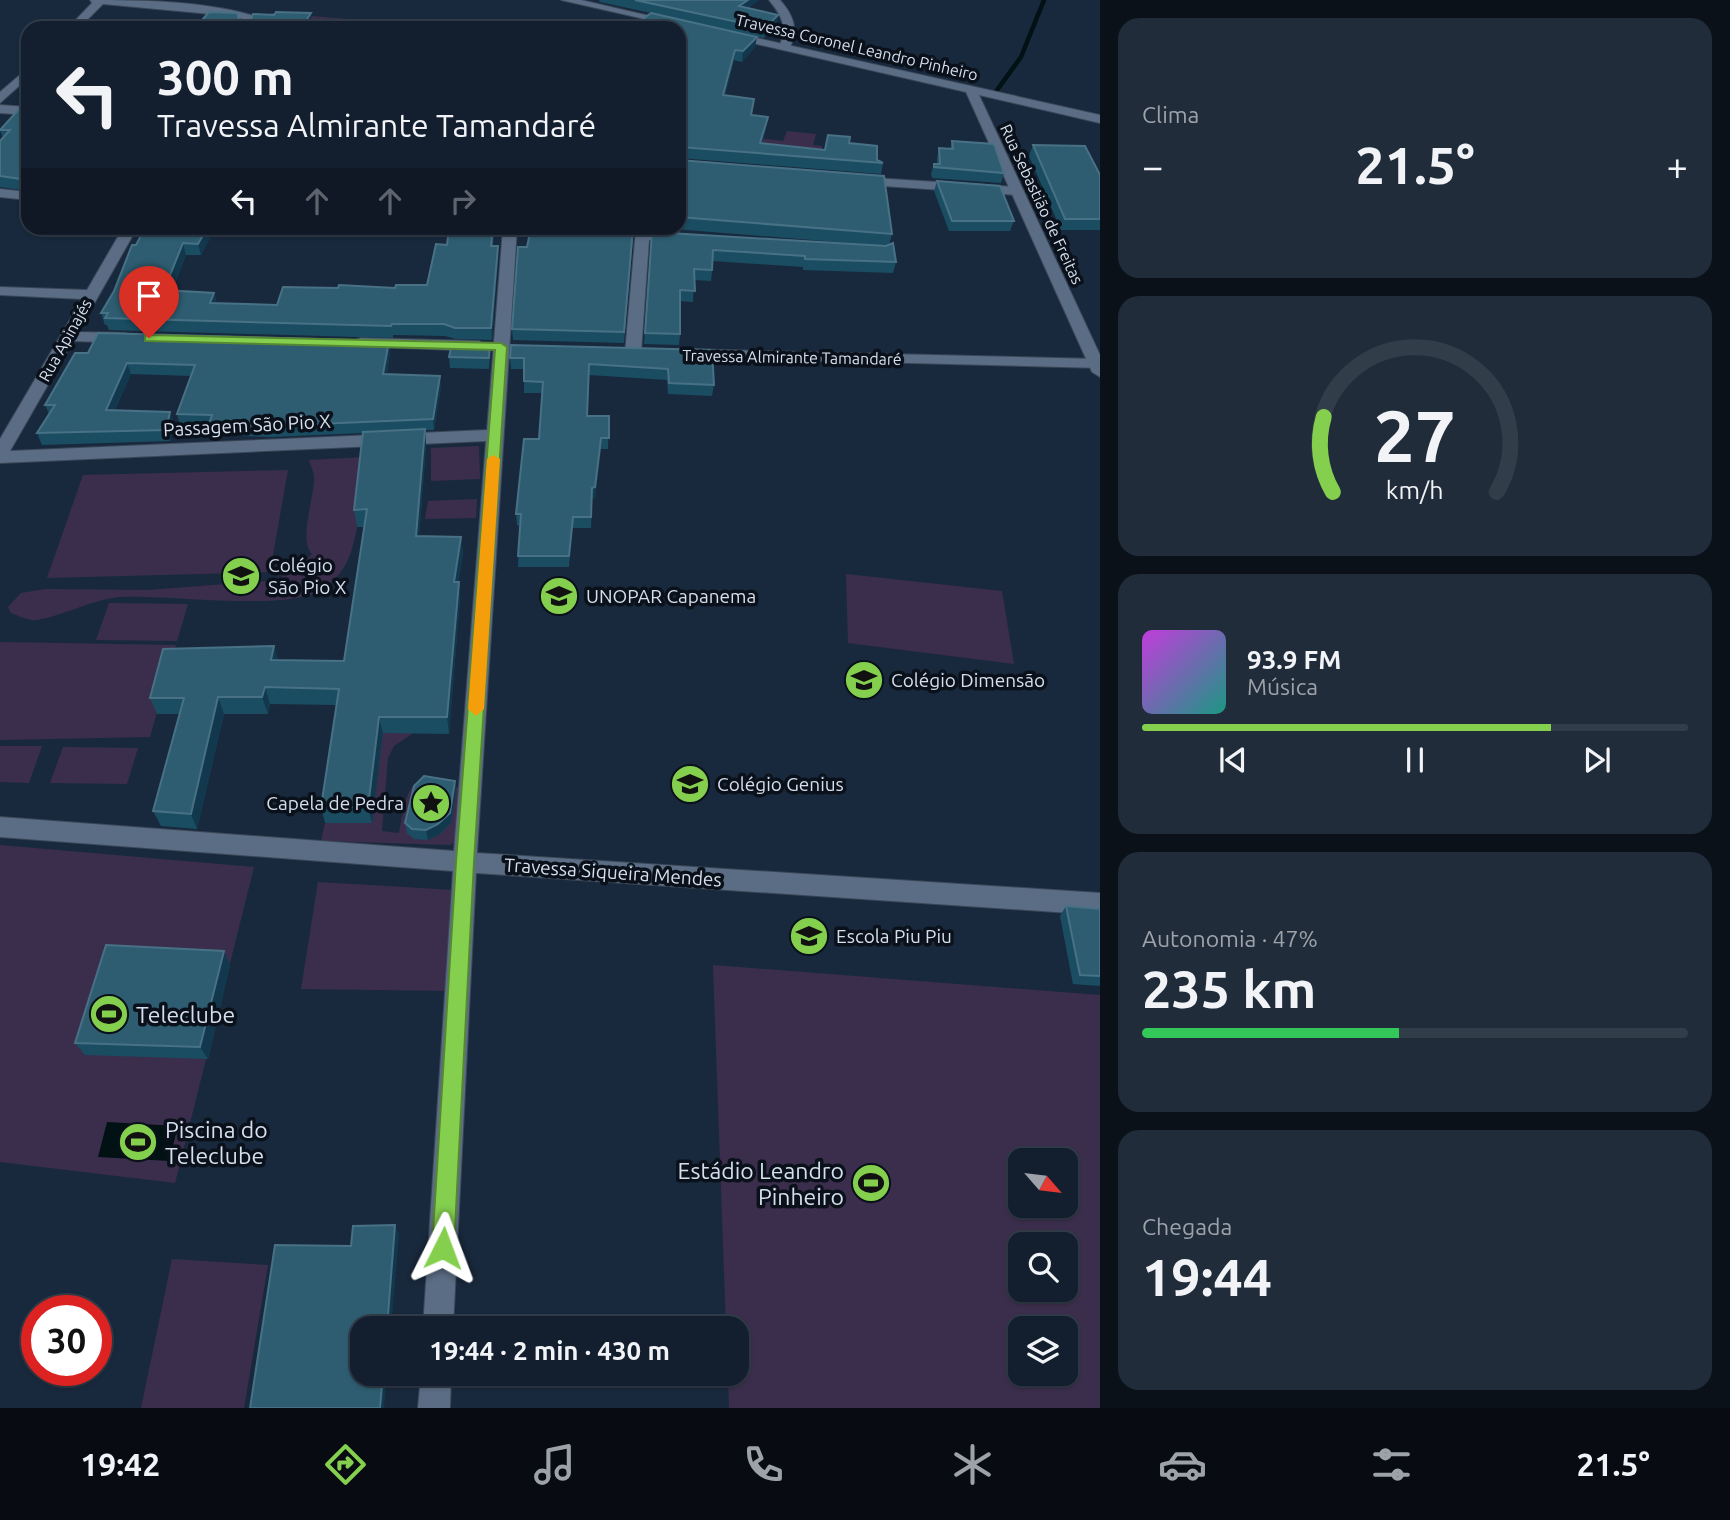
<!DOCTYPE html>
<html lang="pt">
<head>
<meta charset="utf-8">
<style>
  :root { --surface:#131f2e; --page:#202c3a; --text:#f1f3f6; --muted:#9da2aa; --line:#323d4a; --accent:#84d04e }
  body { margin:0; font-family:Ubuntu,sans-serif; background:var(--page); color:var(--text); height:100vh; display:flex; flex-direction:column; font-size:26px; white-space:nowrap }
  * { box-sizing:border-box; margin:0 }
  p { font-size:23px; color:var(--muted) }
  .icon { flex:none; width:38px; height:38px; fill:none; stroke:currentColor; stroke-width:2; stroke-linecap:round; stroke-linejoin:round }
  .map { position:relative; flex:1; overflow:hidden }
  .sheet { display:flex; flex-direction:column; gap:18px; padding:18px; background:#0a1119; width:630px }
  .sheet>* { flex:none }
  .hud { position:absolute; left:21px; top:21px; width:665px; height:214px; border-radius:21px; box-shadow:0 2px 5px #0004,0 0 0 2px var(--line); background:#131f2e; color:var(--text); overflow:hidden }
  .needle { width:46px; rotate:118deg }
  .fabs { position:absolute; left:1008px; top:1148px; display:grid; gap:14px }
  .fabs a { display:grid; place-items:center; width:70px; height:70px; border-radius:14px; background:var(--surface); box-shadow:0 2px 5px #0004,0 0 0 2px var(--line); font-size:35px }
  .speed { position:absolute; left:21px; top:1295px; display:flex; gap:14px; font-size:35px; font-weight:700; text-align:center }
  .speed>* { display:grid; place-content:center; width:91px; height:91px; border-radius:50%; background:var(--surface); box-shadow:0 2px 5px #0004,0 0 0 2px var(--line); line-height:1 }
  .speed .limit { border:10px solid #d22; background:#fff; color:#111 }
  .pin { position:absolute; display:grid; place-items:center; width:60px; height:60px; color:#fff; margin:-72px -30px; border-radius:50% 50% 50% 0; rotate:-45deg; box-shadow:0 0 7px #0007 }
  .pin .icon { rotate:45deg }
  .me { position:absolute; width:77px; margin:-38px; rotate:3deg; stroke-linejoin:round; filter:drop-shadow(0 0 5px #0008) }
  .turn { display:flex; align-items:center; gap:24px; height:147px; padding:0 21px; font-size:32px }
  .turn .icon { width:91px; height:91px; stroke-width:2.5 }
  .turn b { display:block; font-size:49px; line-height:60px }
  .lanes { display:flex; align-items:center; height:66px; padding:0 21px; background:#0003; justify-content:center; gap:35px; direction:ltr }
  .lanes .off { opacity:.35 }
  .big { font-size:52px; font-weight:700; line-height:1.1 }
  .sheet .widget { flex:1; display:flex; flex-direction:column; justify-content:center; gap:10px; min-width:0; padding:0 24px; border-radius:21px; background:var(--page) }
  .sheet .dial { align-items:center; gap:0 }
  .dial svg { height:182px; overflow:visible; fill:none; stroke:var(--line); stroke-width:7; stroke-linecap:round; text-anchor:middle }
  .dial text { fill:var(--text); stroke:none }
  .song { display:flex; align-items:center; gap:21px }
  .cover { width:84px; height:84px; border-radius:10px; background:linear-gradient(135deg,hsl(290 70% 55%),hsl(170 70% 35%)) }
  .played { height:7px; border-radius:4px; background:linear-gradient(90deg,var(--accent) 75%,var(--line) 75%) }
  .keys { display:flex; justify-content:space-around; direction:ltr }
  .heat { display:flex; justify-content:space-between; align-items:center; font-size:38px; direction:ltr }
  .charge { height:10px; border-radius:5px; background:linear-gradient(90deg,#34c759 47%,var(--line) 0) }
  .trip { position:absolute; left:350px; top:1316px; width:399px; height:70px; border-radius:21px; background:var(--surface); box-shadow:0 2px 5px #0004,0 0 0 2px var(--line); font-weight:700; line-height:70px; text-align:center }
  .dock { display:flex; height:112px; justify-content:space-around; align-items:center; background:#080c12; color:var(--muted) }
  .dock .icon { width:49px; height:49px }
  .dock .current { color:var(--accent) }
  .dock b { font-size:32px; color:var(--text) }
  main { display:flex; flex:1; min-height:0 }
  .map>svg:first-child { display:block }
  .green { fill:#3b2e4c; fill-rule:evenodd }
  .water { fill:#011114 }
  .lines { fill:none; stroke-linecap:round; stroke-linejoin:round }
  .stream { stroke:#011114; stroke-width:4.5 }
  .street-casing { stroke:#3a4758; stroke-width:2 }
  .secondary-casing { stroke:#3a4758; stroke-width:2 }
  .street { fill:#5b6d85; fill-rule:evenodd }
  .secondary { fill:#5b6d85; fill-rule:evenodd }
  .wall { fill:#1a4d62 }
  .shaded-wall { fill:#11384d }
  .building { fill:#2e5d71; stroke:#487185; stroke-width:2 }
  .route { fill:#84d04e; stroke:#568733; stroke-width:2 }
  .slow { fill:#f59e0b }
  .labels { text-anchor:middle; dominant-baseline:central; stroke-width:7; stroke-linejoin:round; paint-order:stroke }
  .far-street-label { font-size:16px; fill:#d5dfed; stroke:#0a111a }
  .street-label { font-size:19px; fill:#d5dfed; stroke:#0a111a }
  .poi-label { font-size:19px; fill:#d5dfed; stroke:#0a111a; text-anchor:start }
  .near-poi-label { font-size:23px; fill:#d5dfed; stroke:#0a111a; text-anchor:start }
</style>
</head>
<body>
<main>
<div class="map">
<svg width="1100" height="1408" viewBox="0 0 1100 1408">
  <rect width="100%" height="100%" fill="#19293d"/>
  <g class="green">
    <path d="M271,13L362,20L357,28H263Z"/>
    <path d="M787,131L816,134L813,145L822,146V152L728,147L748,137L783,141Z"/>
    <path d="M479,446L480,479L431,481V448Z"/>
    <path d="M365,457C361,488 361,522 351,552C346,567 335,582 322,590C283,612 169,594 120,597C94,599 62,616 37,620C29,621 19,616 11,613L8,607L21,593L45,589L148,590L280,580L288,565L297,558L307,559L312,554C298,540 315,495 314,477C314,472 310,465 309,460Z"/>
    <path d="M288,470L270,572L47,578L83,475Z"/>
    <path d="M477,499L476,518L425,519L428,501Z"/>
    <path d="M846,574L1002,591L1014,664L848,643Z"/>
    <path d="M109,603L188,604L177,641L96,640Z"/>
    <path d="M0,642L176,645L150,737L0,740Z"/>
    <path d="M390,668H420L412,734L394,746L388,758L382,831L399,833L404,804L411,788L422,783L462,788L459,840L450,845L321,841L325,823H372Z"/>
    <path d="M0,746H42L29,783L0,782Z"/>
    <path d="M63,747L138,748L127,784L50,783Z"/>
    <path d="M0,845L254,867L175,1183L0,1162Z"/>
    <path d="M318,882L455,890L450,991L301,989Z"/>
    <path d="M713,965L1100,995V1408H729L728,1374H737V1328H726ZM1020,1160H1066V1206H1020ZM1020,1244H1066V1290H1020ZM1020,1328H1066V1374H1020Z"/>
    <path d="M172,1259L268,1265L244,1408H141Z"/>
  </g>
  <path class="water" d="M107,1122L178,1126L169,1161L98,1157Z"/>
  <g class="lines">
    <path class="stream" d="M992,97L1021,57L1044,0"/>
    <g class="street-casing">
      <g id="street">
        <path d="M90,0C140,0 202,1 251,15L254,20L251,28H241L243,19L232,16L103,4L79,28H68L92,3Z"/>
        <path d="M769,0H780C794,16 799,30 789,49L779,47C788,27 782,16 769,0Z"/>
        <path d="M28,68V78L0,103V92Z"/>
        <path d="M0,105L28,107V115L0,113Z"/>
        <path d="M858,177L1017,187L1024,191L1017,195L853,184V178Z"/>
        <path d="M0,189L28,192V200L0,197Z"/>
        <path d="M123,228H137L78,332L126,333L134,338L126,343L73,341L10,451L487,430L503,228H517L477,853L1100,893V915L476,873L453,1328H423L453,871L0,837V817L454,851L486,441L0,463V439L82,299L0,295V287L87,290Z"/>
        <path d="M636,228L679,233L686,237L679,241L649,240L641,353L633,358L625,353Z"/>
        <path d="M361,338L479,341L487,346L479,351L355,346L353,343L355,340Z"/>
        <path d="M683,349L1097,359L1100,360V368L677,357L675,354L677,351Z"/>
        <path d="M421,1374H451L450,1408H418Z"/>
      </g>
    </g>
    <g class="secondary-casing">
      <g id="secondary">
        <path d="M561,0H581L676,22L671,25Z"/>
        <path d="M730,32L1100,115V123L979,95L1100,355V377L1092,372L966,92L726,37L724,35Z"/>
      </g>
    </g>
    <use href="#street" class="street"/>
    <use href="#secondary" class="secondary"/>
  </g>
  <g class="wall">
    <path d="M599,0H759L748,8L777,25L764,38L661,15L757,37L755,47L742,62L734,60L725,96L751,115L768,117L766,128L762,143L825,150L849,143L883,163L881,174L679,158V28H632V27L651,13L600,2Z"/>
    <path d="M28,108V191L0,187V141L3,138L0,130Z"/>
    <path d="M952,141L1004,173L1001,183L932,178L931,174L934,164H937V158L939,148L950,149Z"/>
    <path d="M1033,145L1100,175V230H1061L1029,156Z"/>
    <path d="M679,160L892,234L889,245L896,262L893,273L803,270V267L713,261L711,281L694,280L693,302L680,301V334L679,345L644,344L652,232L887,246L662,228H679Z"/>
    <path d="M937,181L1014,221L1010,231H949L934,191Z"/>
    <path d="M145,228H220L218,232H213L201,255H186L172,291L214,293L217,304L277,305L395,288L427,285L447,245L449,228H494L493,246H498V258L492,340L456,339L445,336L393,335V338L109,330L107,325H105L101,313L114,291Z"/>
    <path d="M531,228H634L624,343L513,340L512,329Z"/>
    <path d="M389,341L390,352L387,374L441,387L434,430H425L426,446L419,536L461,537L463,554L458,582L460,599L449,734L383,733L372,823H325L321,807L337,705L270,704L268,714H224L197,829L161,826L153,811L180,714H157L150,698L274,646L278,660L344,661L365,527H357L354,510L363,433L272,437L212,435L209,426L180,425L177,414L191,376L131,374L115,410L174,423L170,441L42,445L37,433L49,414L45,405L88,353Z"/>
    <path d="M712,350L714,385L712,396L668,394L667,380L589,375L587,416H609L608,449H601L595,498L592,499L591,528H572L569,567H518L520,526L517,525L516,514L539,439L542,393H524V369H511L510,358Z"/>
    <path d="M490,355L489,369L450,368L449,357Z"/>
    <path d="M456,791L451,823L440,834L428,840L414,839L407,833L405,823Z"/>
    <path d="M1066,906L1100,909V986L1073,984L1060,916Z"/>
    <path d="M230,965L208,1059L85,1055L75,1043Z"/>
  </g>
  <g class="shaded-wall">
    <path d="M748,0H759L738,16L739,6Z"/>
    <path d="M311,13L312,23L309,28H301Z"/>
    <path d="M778,15L777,25L764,38L765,28Z"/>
    <path d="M757,37L755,47L742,62L743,51Z"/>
    <path d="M735,50L734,60L722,106L723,95Z"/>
    <path d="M768,117L766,128L759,154L760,143Z"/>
    <path d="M207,228H212L213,232L201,255L198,244Z"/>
    <path d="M183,243L186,255L167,302L164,290Z"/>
    <path d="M498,246V258L492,340L491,328Z"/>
    <path d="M214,293L217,305L210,303Z"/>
    <path d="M389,341L390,352L385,385L383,374Z"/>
    <path d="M127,363L131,374L110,421L106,410Z"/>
    <path d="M440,376L441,387L434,430L433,419Z"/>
    <path d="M170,412L174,423L170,441L166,430Z"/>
    <path d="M425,429L426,446L418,553L416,536Z"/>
    <path d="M601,438L595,498L592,499V488Z"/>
    <path d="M461,537L463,554L456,599L454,582Z"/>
    <path d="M459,582L460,599L449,734L447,717Z"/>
    <path d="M274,646L279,663L271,660Z"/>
    <path d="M265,687L270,704L268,714L262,697Z"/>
    <path d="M218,697L224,714L197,829L191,814Z"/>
    <path d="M379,717L383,733L372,823L368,807Z"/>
    <path d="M455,781L456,791L451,823L440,834L428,840L426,830Z"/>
    <path d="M224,951L230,965L208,1059L200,1047Z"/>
    <path d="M395,1225L399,1235L391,1328H387Z"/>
    <path d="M383,1374H387L384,1408H380Z"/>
  </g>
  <g class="building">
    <path d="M635,0H748L739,6L778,15L765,28Z"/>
    <path d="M209,12L237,13L239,20H251L253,14L274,15L276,12L311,13L301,28H195Z"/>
    <path d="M651,13L757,37L743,51L735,50L723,95L754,99L751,115L768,117L760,143L825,150L828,135L850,137L849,143L877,146V160L883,163L680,147L679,148V28H639L632,27Z"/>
    <path d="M99,20L193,28H91Z"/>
    <path d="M21,107L28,108V180L0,176V141L10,130H0Z"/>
    <path d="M952,141L994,144L1004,173L934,167V164H940L939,148L953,149Z"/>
    <path d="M1033,145L1085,146L1100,175V219H1065Z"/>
    <path d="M679,160L884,176L892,234L679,217Z"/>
    <path d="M937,181L1000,186L1014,221H952Z"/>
    <path d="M145,228H207L198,244L183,243L164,290L214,293L210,303L277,305L283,287L338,288L339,285L395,288L396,285H427L436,244L447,245L449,228H493L491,246H498L491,328H455L444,324H392L391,326L105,318L108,313H101L114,291L132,245H136Z"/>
    <path d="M531,228H633L624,332L512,329L518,247H527Z"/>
    <path d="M652,232L886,246L893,243L896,262L805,259V256L713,250L712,270L694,269L695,291L680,290V334L645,333Z"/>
    <path d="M98,333L389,341L383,374L440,376L433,419L270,426L209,424L212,415L177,414L195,365L127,363L106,410L170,412L166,430L37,433L55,405H45L75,353H88Z"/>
    <path d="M452,343L490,344L489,358L449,357Z"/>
    <path d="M511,345L712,350L714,385L669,383L668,369L589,364L587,416H609V438H601L595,487L592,488L591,517H573L569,556H518L521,514H516L524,439H539L543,382L524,381V358H510Z"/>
    <path d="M425,429L416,536L461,537L454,582H459L447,717H379L368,807H321L339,689L265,687L262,697H218L191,814L153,811L184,698H150L163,649L274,646L271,660L344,661L367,509L354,510L363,432Z"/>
    <path d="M424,776L455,781L450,813L438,824L426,830L412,829L405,823L414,786Z"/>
    <path d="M1066,906L1100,909V976L1080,975Z"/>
    <path d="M106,945L224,951L200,1047L75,1043Z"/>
    <path d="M395,1225L387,1328H362V1374H383L380,1408H250L275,1245L351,1246L353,1226Z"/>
  </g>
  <path class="route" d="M149,335L501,343L507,347L474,862L454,1248L450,1255L443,1259L435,1255L432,1248L456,862L495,350L145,341V336Z"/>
  <path class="slow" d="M493,455L500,459L484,709L476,716L468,709L487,459Z"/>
  <defs>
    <g id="school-disc" transform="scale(2.0125)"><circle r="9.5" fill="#84d04e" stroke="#0a111a"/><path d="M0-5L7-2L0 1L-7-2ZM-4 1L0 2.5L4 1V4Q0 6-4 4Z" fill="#111"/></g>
    <g id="university-disc" transform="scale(2.0125)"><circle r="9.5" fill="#84d04e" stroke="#0a111a"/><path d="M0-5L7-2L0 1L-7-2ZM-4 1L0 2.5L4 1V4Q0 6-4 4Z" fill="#111"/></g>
    <g id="sight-disc" transform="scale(2.0125)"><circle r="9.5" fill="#84d04e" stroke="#0a111a"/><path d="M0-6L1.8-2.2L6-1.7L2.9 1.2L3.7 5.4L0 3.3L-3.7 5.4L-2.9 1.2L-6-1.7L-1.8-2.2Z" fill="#111"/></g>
    <g id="stadium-disc" transform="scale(2.0125)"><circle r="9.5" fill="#84d04e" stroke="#0a111a"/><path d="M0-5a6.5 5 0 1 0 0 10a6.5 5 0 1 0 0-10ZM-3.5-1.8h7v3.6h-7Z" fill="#111"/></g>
  </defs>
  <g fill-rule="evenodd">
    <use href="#school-disc" x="241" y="576"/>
    <use href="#university-disc" x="559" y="596"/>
    <use href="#school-disc" x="864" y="680"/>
    <use href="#school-disc" x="690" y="784"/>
    <use href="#sight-disc" x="431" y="803"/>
    <use href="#school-disc" x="809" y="936"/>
    <use href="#stadium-disc" x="109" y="1014"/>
    <use href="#stadium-disc" x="138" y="1142"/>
    <use href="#stadium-disc" x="871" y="1183"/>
  </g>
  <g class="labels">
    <g class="far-street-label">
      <text transform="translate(857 47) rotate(13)">Travessa Coronel Leandro Pinheiro</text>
      <text transform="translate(1042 204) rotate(65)">Rua Sebastião de Freitas</text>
      <text transform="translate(65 340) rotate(-61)">Rua Apinajés</text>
      <text transform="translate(792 357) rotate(1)">Travessa Almirante Tamandaré</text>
    </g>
    <g class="street-label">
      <text transform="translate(247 425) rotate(-3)">Passagem São Pio X</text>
      <text transform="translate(613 872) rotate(4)">Travessa Siqueira Mendes</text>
    </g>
    <g class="poi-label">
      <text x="268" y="565">Colégio<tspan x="268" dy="22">São Pio X</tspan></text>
      <text x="586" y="596">UNOPAR Capanema</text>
      <text x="891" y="680">Colégio Dimensão</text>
      <text x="717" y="784">Colégio Genius</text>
      <text x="404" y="803" text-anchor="end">Capela de Pedra</text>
      <text x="836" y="936">Escola Piu Piu</text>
    </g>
    <g class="near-poi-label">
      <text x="136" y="1014">Teleclube</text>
      <text x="165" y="1129">Piscina do<tspan x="165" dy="26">Teleclube</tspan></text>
      <text x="844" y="1170" text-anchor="end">Estádio Leandro<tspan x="844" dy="26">Pinheiro</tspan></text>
    </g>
  </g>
</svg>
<div class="fabs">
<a><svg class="needle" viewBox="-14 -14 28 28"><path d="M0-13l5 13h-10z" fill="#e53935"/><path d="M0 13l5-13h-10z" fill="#9da2aa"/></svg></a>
<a><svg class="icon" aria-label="search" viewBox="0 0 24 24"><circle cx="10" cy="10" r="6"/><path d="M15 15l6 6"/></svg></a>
<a><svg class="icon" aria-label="layers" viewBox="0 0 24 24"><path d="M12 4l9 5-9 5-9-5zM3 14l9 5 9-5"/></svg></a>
</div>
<div class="speed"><div class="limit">30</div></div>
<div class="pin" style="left:149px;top:338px;background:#d93025"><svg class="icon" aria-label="arrive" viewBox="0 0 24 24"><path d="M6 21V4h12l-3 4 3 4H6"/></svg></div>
<svg class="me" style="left:443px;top:1248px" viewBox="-20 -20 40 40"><path d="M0-17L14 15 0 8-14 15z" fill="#84d04e" stroke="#fff" stroke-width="4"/></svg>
<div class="trip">19:44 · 2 min · 430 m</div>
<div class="hud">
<div class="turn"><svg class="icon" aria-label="left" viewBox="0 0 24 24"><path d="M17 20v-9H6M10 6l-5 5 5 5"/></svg><div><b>300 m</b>Travessa Almirante Tamandaré</div></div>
<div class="lanes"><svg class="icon" aria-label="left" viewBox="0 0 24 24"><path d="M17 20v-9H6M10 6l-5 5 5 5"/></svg><svg class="icon off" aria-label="ahead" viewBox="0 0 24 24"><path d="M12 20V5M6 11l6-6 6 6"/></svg><svg class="icon off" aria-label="ahead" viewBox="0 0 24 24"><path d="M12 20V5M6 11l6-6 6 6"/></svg><svg class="icon off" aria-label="right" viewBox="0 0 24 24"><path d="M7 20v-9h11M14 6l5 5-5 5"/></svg></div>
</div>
</div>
<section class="sheet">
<div class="widget"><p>Clima</p>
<div class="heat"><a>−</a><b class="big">21.5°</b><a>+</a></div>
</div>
<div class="widget dial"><svg viewBox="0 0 100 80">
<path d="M14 69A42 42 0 1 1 86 69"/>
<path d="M14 69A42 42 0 0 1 10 36" stroke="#84d04e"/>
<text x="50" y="56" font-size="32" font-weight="700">27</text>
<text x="50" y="72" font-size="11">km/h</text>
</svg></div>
<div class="widget">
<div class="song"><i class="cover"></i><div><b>93.9 FM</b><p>Música</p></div></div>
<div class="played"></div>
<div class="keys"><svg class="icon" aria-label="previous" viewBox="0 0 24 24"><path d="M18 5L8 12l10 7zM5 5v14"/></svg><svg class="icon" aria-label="pause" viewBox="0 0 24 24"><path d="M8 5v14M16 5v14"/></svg><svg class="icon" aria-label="next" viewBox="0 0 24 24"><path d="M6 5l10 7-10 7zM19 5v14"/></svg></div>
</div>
<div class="widget"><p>Autonomia · 47%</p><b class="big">235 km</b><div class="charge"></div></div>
<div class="widget"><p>Chegada</p><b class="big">19:44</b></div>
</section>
</main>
<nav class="dock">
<b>19:42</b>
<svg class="icon current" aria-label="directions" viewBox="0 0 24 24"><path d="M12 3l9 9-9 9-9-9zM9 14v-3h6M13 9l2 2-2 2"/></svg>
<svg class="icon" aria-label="music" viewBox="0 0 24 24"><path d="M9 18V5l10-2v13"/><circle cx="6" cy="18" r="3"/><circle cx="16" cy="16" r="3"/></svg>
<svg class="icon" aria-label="phone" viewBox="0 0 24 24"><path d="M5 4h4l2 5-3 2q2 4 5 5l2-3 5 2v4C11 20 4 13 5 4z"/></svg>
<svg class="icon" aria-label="climate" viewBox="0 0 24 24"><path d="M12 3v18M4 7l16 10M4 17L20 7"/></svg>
<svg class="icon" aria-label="car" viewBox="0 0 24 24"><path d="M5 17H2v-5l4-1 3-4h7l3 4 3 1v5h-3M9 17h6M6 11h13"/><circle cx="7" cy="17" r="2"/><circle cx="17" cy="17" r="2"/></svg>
<svg class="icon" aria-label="filters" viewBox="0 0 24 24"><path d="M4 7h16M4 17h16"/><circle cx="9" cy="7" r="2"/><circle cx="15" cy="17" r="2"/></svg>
<b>21.5°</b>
</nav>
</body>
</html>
